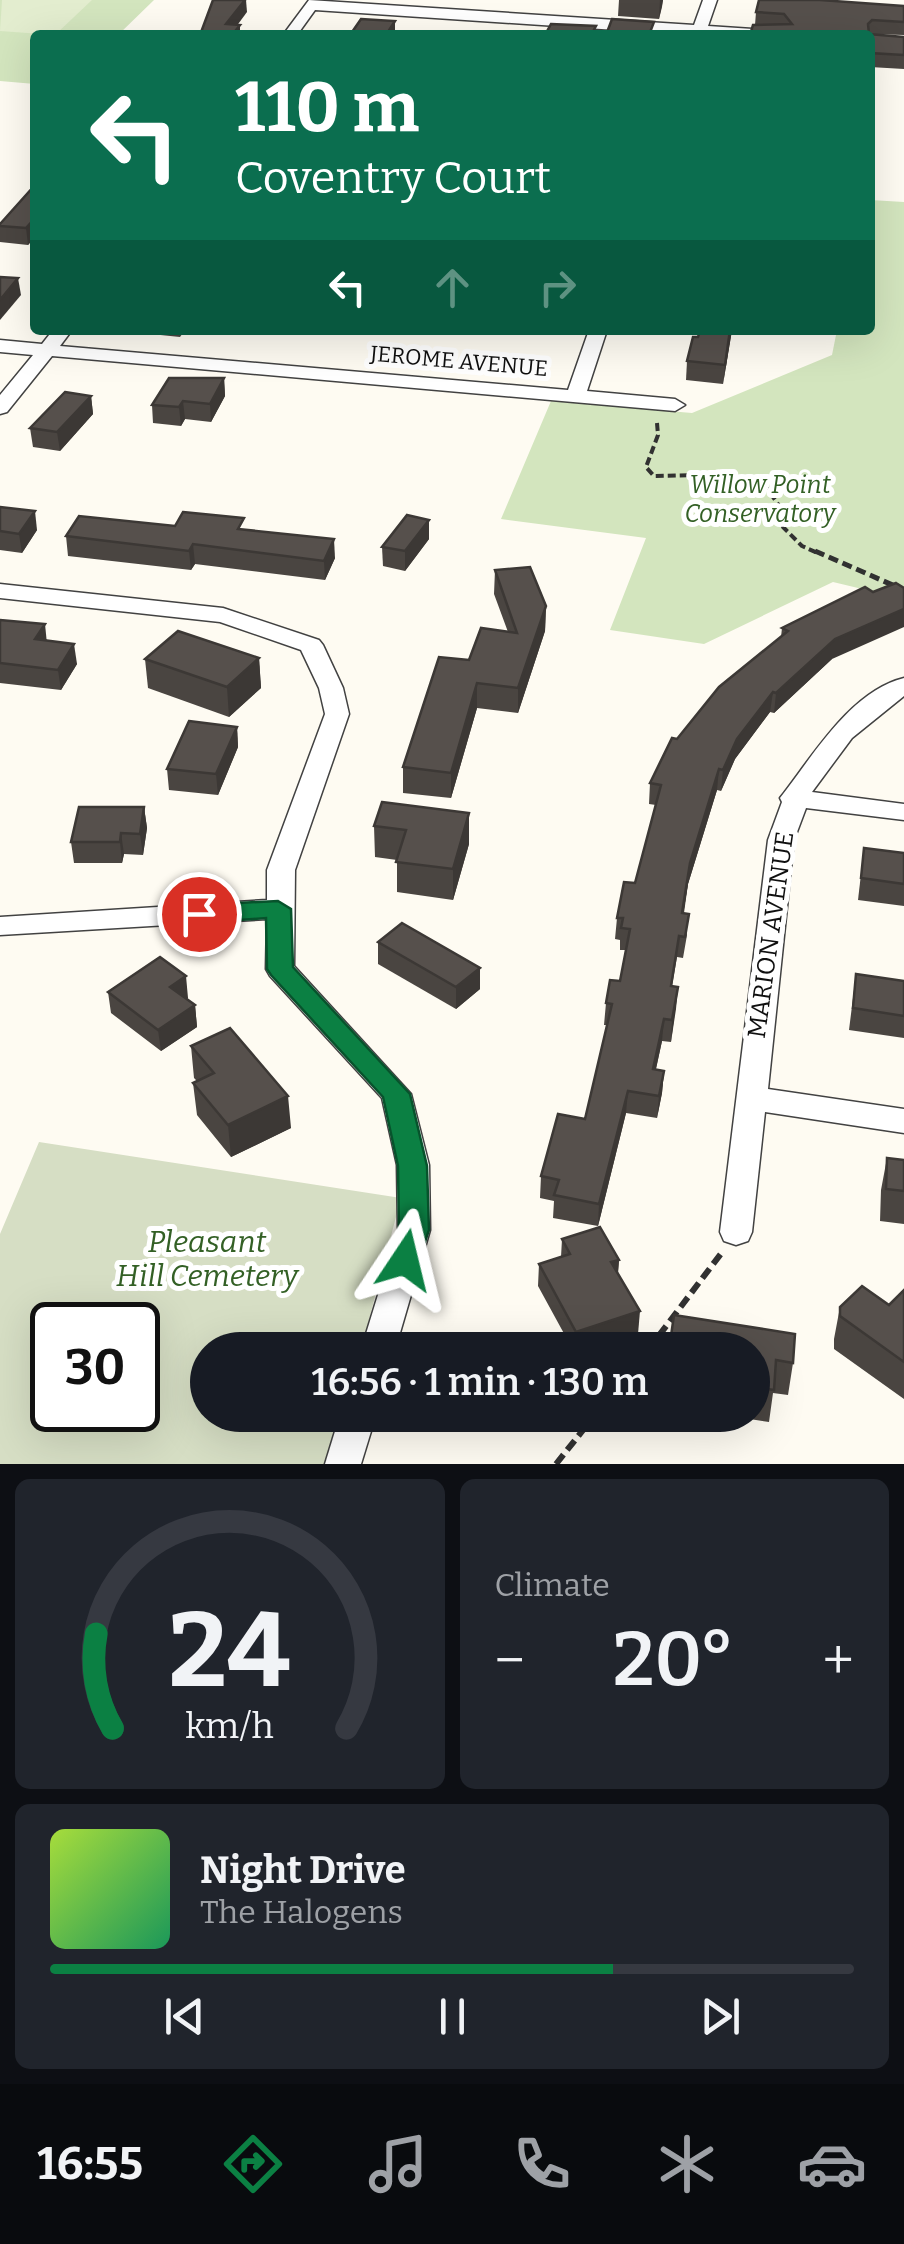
<!DOCTYPE html>
<html lang="en">
<head>
<meta charset="utf-8">
<style>
  :root { --surface:#171b24; --page:#20242c; --text:#f1f3f6; --muted:#9ea1a6; --line:#363941; --accent:#0b8043 }
  body { margin:0; font-family:Bitter,serif; background:var(--page); color:var(--text); height:100vh; display:flex; flex-direction:column; font-size:38px; white-space:nowrap }
  * { box-sizing:border-box; margin:0 }
  p { font-size:32px; color:var(--muted) }
  .icon { flex:none; width:55px; height:55px; fill:none; stroke:currentColor; stroke-width:2; stroke-linecap:round; stroke-linejoin:round }
  .map { position:relative; height:1464px; overflow:hidden }
  .side { display:flex; flex-direction:column; gap:15px; padding:15px; background:#0d0f14; flex:1 }
  .side>* { flex:none }
  .banner { position:absolute; left:30px; top:30px; width:845px; height:305px; border-radius:10px; box-shadow:0 10px 40px #0002; background:#0b6e4f; color:#fff; overflow:hidden }
  .speed { position:absolute; left:30px; top:1302px; display:flex; gap:20px; font-size:50px; font-weight:700; text-align:center }
  .speed>* { display:grid; place-content:center; width:130px; height:130px; border-radius:50%; background:var(--surface); box-shadow:0 10px 40px #0002; line-height:1 }
  .speed .limit { border:5px solid #111; border-radius:15px; background:#fff; color:#111 }
  .pin { position:absolute; display:grid; place-items:center; width:85px; height:85px; color:#fff; margin:-42px; border:5px solid #fff; border-radius:50%; box-shadow:0 2px 10px #0007 }
  .me { position:absolute; width:110px; margin:-55px; rotate:10deg; stroke-linejoin:round; filter:drop-shadow(0 0 8px #0008) }
  .turn { display:flex; align-items:center; gap:35px; height:210px; padding:0 40px; font-size:45px }
  .turn .icon { width:130px; height:130px; stroke-width:2.5 }
  .turn b { display:block; font-size:70px; line-height:85px }
  .lanes { display:flex; align-items:center; height:95px; padding:0 40px; background:#0003; justify-content:center; gap:50px; direction:ltr }
  .lanes .off { opacity:.35 }
  .big { font-size:75px; font-weight:600; line-height:1.1 }
  .side .tile { flex:1; display:flex; flex-direction:column; justify-content:center; gap:15px; min-width:0; padding:0 35px; border-radius:15px; background:var(--page) }
  .side .dial { align-items:center; gap:0 }
  .dial svg { height:260px; overflow:visible; fill:none; stroke:var(--line); stroke-width:7; stroke-linecap:round; text-anchor:middle }
  .dial text { fill:var(--text); stroke:none }
  .song { display:flex; align-items:center; gap:30px }
  .cover { width:120px; height:120px; border-radius:15px; background:linear-gradient(135deg,hsl(80 70% 55%),hsl(150 70% 35%)) }
  .played { height:10px; border-radius:5px; background:linear-gradient(90deg,var(--accent) 70%,var(--line) 70%) }
  .keys { display:flex; justify-content:space-around; direction:ltr }
  .heat { display:flex; justify-content:space-between; align-items:center; font-size:55px; direction:ltr }
  .side .tiles { flex:1; display:grid; gap:15px; grid-template-columns:1fr 1fr }
  .tile:last-child { grid-column:span 2 }
  .trip { position:absolute; left:190px; top:1332px; width:580px; height:100px; border-radius:50px; background:var(--surface); box-shadow:0 10px 40px #0002; font-weight:600; line-height:100px; text-align:center }
  .menu { display:flex; height:160px; justify-content:space-around; align-items:center; background:#090b0e; color:var(--muted) }
  .menu .icon { width:70px; height:70px }
  .menu .on { color:var(--accent) }
  .menu b { font-size:45px; color:var(--text) }
  .map>svg:first-child { display:block }
  .green { fill:#d3e5be }
  .cemetery { fill:#d6dec4; fill-rule:evenodd }
  .pitch { fill:#e3edcf }
  .lines { fill:none; stroke-linecap:round; stroke-linejoin:round }
  .minor-casing { stroke:#424242; stroke-width:3 }
  .path-far2 { stroke:#313131; stroke-width:4; stroke-dasharray:8 4; stroke-linecap:butt }
  .path-far1 { stroke:#313131; stroke-width:5; stroke-dasharray:10 5; stroke-linecap:butt }
  .path { stroke:#313131; stroke-width:6; stroke-dasharray:12 6; stroke-linecap:butt }
  .minor { fill:#fff; fill-rule:evenodd }
  .wall { fill:#4a4541 }
  .shaded-wall { fill:#3c3835 }
  .building { fill:#56504c; stroke:#3c3835; stroke-width:2.5 }
  .route { fill:#0b8043; stroke:#07532c; stroke-width:2.5 }
  .labels { text-anchor:middle; dominant-baseline:central; stroke-width:10; stroke-linejoin:round; paint-order:stroke }
  .far-street-label { font-size:22px; fill:#0f0f0f; stroke:#fff }
  .park-label { font-size:25px; font-style:italic; fill:#336025; stroke:#fff }
  .street-label { font-size:25px; fill:#0f0f0f; stroke:#fff }
  .near-park-label { font-size:30px; font-style:italic; fill:#336025; stroke:#fff }
</style>
</head>
<body>
<div class="map">
<svg width="904" height="1464" viewBox="0 0 904 1464">
  <rect width="100%" height="100%" fill="#fefbf2"/>
  <g class="green">
    <path d="M0,0H154L118,35H35V84L0,81Z"/>
    <path d="M870,200L904,202V599L833,582L704,644L610,630L646,538L501,519L551,401L692,413L832,355L837,330H870Z"/>
  </g>
  <path class="cemetery" d="M39,1142L401,1198L361,1350H208V1415H343L330,1464H0V1234ZM52,1325H138V1410H52Z"/>
  <path class="pitch" d="M92,0L55,35L0,31L2,0Z"/>
  <g class="lines">
    <g class="minor-casing">
      <g id="minor">
        <path d="M309,0L694,25L703,0H717L708,26L781,31L788,35H691L315,10L297,35H283Z"/>
        <path d="M53,330H72L60,346L568,390L589,330H607L587,391L675,399L685,405L675,411L52,356L7,412L0,414V395L33,355L0,352V340L42,344Z"/>
        <path d="M0,584L223,608L319,640L323,645L343,688L349,714L295,870L294,966L411,1094L429,1165L430,1230L395,1350H361L398,1230L397,1165L382,1098L270,976L266,969L267,919L0,935V917L267,900V870L325,714L319,688L301,650L220,622L0,598Z"/>
        <path d="M904,678V696L852,738L812,792L904,804V820L806,808L794,840L768,1089L904,1109V1133L765,1112L752,1232L748,1241L736,1245L724,1241L720,1232L768,840L782,802L780,798C811,759 850,691 904,678Z"/>
        <path d="M340,1415H376L361,1464H325Z"/>
      </g>
    </g>
    <path class="path-far2" d="M657,423L658,435L646,467L654,476L706,475L764,484L782,510L783,527L802,546L820,554"/>
    <path class="path-far1" d="M815,551L904,590"/>
    <g class="path">
      <path d="M648,1350L723,1251"/>
      <path d="M556,1464L595,1415"/>
    </g>
    <use href="#minor" class="minor"/>
  </g>
  <g class="wall">
    <path d="M619,0H663L662,7L659,19L618,16Z"/>
    <path d="M904,6V35L869,34L904,37V69L870,67V35L755,25L756,12Z"/>
    <path d="M35,185V237L28,245L0,242V224Z"/>
    <path d="M141,330H185L180,337L141,333Z"/>
    <path d="M732,330L723,384L686,380L687,361L698,337Z"/>
    <path d="M224,378L225,396L211,422L185,419L181,426L153,423L152,405Z"/>
    <path d="M91,396L93,414L60,451L33,447L30,428Z"/>
    <path d="M0,507L37,530L22,553L0,550Z"/>
    <path d="M429,520V539L405,571L383,566L382,547Z"/>
    <path d="M175,526L245,529L335,558L325,580L195,564L191,570L68,556L66,536Z"/>
    <path d="M495,570L546,606L545,631L518,713L477,708L451,798L403,793V767L469,660L508,632L494,594Z"/>
    <path d="M0,620L47,640L77,664L61,690L0,683Z"/>
    <path d="M782,628L832,659L774,713L770,712L735,759L721,791L717,790L688,884L684,913L687,935L683,958L677,957L672,986L678,987L671,1042L662,1041L656,1069L664,1071L662,1093L657,1118L626,1113L598,1226L553,1218L554,1201L540,1198L541,1176L585,1119L608,1025H604L606,1003L620,981L626,950H620V940L615,939L617,918L635,883L656,805L649,804L650,783L677,739L781,637Z"/>
    <path d="M259,658L261,688L229,717L148,688L145,659Z"/>
    <path d="M237,727L238,747L218,795L169,790L167,769Z"/>
    <path d="M382,802L469,844L453,900L397,892V860L375,857L374,826Z"/>
    <path d="M144,807L147,828L143,855L124,854L122,863H74L71,842Z"/>
    <path d="M864,848L904,853V906L858,900Z"/>
    <path d="M378,942L480,989L456,1009L378,964Z"/>
    <path d="M856,974L904,981V1038L849,1030Z"/>
    <path d="M108,992L188,998L187,999L195,1005L197,1027L161,1051L111,1013Z"/>
    <path d="M191,1046L291,1128L231,1157L197,1115L193,1083L197,1081L194,1078Z"/>
    <path d="M887,1158L904,1160V1224L880,1221L881,1190Z"/>
    <path d="M562,1239L619,1260L618,1274L638,1334L589,1350H573L538,1286L539,1264L561,1257Z"/>
    <path d="M904,1290V1399L834,1349V1339L840,1307L889,1305Z"/>
    <path d="M674,1315L793,1363L788,1395L773,1393L769,1422L724,1415H752V1350Z"/>
  </g>
  <g class="shaded-wall">
    <path d="M245,0H246L247,12L230,35L226,24Z"/>
    <path d="M660,0H663L659,19Z"/>
    <path d="M395,21V35H386Z"/>
    <path d="M240,25V35H232Z"/>
    <path d="M35,218V237L28,245L26,228Z"/>
    <path d="M18,278L21,295L0,320V300Z"/>
    <path d="M730,330H732L723,384L725,365Z"/>
    <path d="M224,378L225,396L211,422L210,404Z"/>
    <path d="M91,396L93,414L60,451L57,432Z"/>
    <path d="M183,401L185,419L181,426L179,407Z"/>
    <path d="M35,511L37,530L22,553L19,534Z"/>
    <path d="M429,520V539L405,571V551Z"/>
    <path d="M334,539L335,558L325,580L324,561Z"/>
    <path d="M193,544L195,564L191,570L189,551Z"/>
    <path d="M546,606L545,631L518,713V688Z"/>
    <path d="M904,609V627L832,659L774,713L776,693L835,639Z"/>
    <path d="M45,624L47,644L35,639Z"/>
    <path d="M74,644L77,664L61,690L58,670Z"/>
    <path d="M259,658L261,688L229,717L227,687Z"/>
    <path d="M477,683V708L451,798V773Z"/>
    <path d="M773,692L770,712L735,759L721,791L723,770L737,739Z"/>
    <path d="M237,727L238,747L218,795L216,774Z"/>
    <path d="M719,769L717,790L688,884L680,934L690,863Z"/>
    <path d="M144,807L147,828L143,855L140,834Z"/>
    <path d="M469,813V844L453,900V869Z"/>
    <path d="M121,833L124,854L122,863L120,842Z"/>
    <path d="M480,968V989L456,1009V987Z"/>
    <path d="M186,976L188,998L173,1009L170,987Z"/>
    <path d="M678,987L676,1009L671,1042L672,1020Z"/>
    <path d="M195,1005L197,1027L161,1051L158,1030Z"/>
    <path d="M664,1019L662,1041L651,1091L653,1069Z"/>
    <path d="M664,1071L662,1093L657,1118L659,1096Z"/>
    <path d="M628,1091L626,1113L598,1226L599,1204Z"/>
    <path d="M288,1096L291,1128L231,1157L228,1125Z"/>
    <path d="M619,1260L617,1282L611,1262Z"/>
    <path d="M640,1311L638,1334L589,1350H575L576,1332Z"/>
  </g>
  <g class="building">
    <path d="M213,0H245L226,24L240,25L232,35H200Z"/>
    <path d="M759,0H820L904,6V22L872,20L868,24L869,34L904,37V55L870,53V35H750L753,25L792,24L784,14L756,12Z"/>
    <path d="M361,19L395,21L386,35H350Z"/>
    <path d="M612,19L654,22L649,35H606Z"/>
    <path d="M551,24L596,26L591,35H545Z"/>
    <path d="M35,185V218L26,228L0,226V224Z"/>
    <path d="M0,277L18,278L0,300Z"/>
    <path d="M700,330H730L725,365L687,361L693,337H698Z"/>
    <path d="M169,378H224L210,404L183,401L179,407L152,405Z"/>
    <path d="M65,392L91,396L57,432L30,428Z"/>
    <path d="M0,507L35,511L19,534L0,531Z"/>
    <path d="M183,512L244,518L238,529L334,539L324,561L193,544L189,551L66,536L79,516L175,526Z"/>
    <path d="M407,515L429,520L405,551L382,547Z"/>
    <path d="M530,567L546,606L518,688L477,683L451,773L403,767L439,657L469,660L481,628L517,633L495,570Z"/>
    <path d="M896,583L904,588V609L835,639L776,693L773,692L737,739L723,770L719,769L690,863L682,913L689,914L685,937L679,936L671,986L678,987L672,1020L664,1019L653,1069L664,1071L659,1096L628,1091L599,1204L554,1195L559,1180L541,1176L558,1114L585,1119L612,1004L606,1003L610,980L620,981L630,929L621,928L623,918H617L624,882L635,883L661,785L650,783L672,738L677,739L719,687L788,631L782,628L865,587L873,592Z"/>
    <path d="M0,620L45,624L35,639L74,644L58,670L0,663Z"/>
    <path d="M178,631L259,658L227,687L145,659Z"/>
    <path d="M189,721L237,727L216,774L167,769Z"/>
    <path d="M382,802L469,813L453,869L396,862L406,830L374,826Z"/>
    <path d="M79,807H144L140,834L121,833L120,842H71Z"/>
    <path d="M864,848L904,853V884L861,878Z"/>
    <path d="M402,923L480,968L456,987L378,942Z"/>
    <path d="M160,957L186,976L170,987L195,1005L158,1030L108,992Z"/>
    <path d="M856,974L904,981V1016L853,1008Z"/>
    <path d="M230,1028L288,1096L228,1125L193,1083L214,1073L191,1046Z"/>
    <path d="M887,1158L904,1160V1191L886,1189Z"/>
    <path d="M600,1227L619,1260L611,1262L640,1311L576,1332L539,1264L570,1254L562,1239Z"/>
    <path d="M862,1286L889,1305L904,1290V1362L840,1316V1307Z"/>
    <path d="M674,1315L795,1334L793,1363L776,1360L774,1390L752,1387V1350H669Z"/>
  </g>
  <path class="route" d="M278,901L291,909L293,967L410,1094L427,1166L429,1230L416,1268L405,1272L394,1268L390,1260L399,1230L398,1166L383,1097L271,975L267,969L266,918L199,923L186,914L199,905Z"/>
  <g class="labels">
    <g class="far-street-label">
      <text transform="translate(459 361) rotate(5)">JEROME AVENUE</text>
    </g>
    <g class="park-label">
      <text x="760" y="485">Willow Point<tspan x="760" dy="29">Conservatory</tspan></text>
    </g>
    <g class="street-label">
      <text transform="translate(771 935) rotate(-82)">MARION AVENUE</text>
    </g>
    <g class="near-park-label">
      <text x="207" y="1242">Pleasant<tspan x="207" dy="34">Hill Cemetery</tspan></text>
    </g>
  </g>
</svg>
<div class="speed"><div class="limit">30</div></div>
<div class="pin" style="left:199px;top:914px;background:#d93025"><svg class="icon" aria-label="arrive" viewBox="0 0 24 24"><path d="M6 21V4h12l-3 4 3 4H6"/></svg></div>
<svg class="me" style="left:405px;top:1260px" viewBox="-20 -20 40 40"><path d="M0-17L14 15 0 8-14 15z" fill="#0b8043" stroke="#fff" stroke-width="4"/></svg>
<div class="trip">16:56 · 1 min · 130 m</div>
<div class="banner">
<div class="turn"><svg class="icon" aria-label="left" viewBox="0 0 24 24"><path d="M17 20v-9H6M10 6l-5 5 5 5"/></svg><div><b>110 m</b>Coventry Court</div></div>
<div class="lanes"><svg class="icon" aria-label="left" viewBox="0 0 24 24"><path d="M17 20v-9H6M10 6l-5 5 5 5"/></svg><svg class="icon off" aria-label="ahead" viewBox="0 0 24 24"><path d="M12 20V5M6 11l6-6 6 6"/></svg><svg class="icon off" aria-label="right" viewBox="0 0 24 24"><path d="M7 20v-9h11M14 6l5 5-5 5"/></svg></div>
</div>
</div>
<section class="side">
<div class="tiles">
<div class="tile dial"><svg viewBox="0 0 100 80">
<path d="M14 69A42 42 0 1 1 86 69"/>
<path d="M14 69A42 42 0 0 1 9 40" stroke="#0b8043"/>
<text x="50" y="56" font-size="32" font-weight="700">24</text>
<text x="50" y="72" font-size="11">km/h</text>
</svg></div>
<div class="tile"><p>Climate</p>
<div class="heat"><a>−</a><b class="big">20°</b><a>+</a></div>
</div>
<div class="tile">
<div class="song"><i class="cover"></i><div><b>Night Drive</b><p>The Halogens</p></div></div>
<div class="played"></div>
<div class="keys"><svg class="icon" aria-label="previous" viewBox="0 0 24 24"><path d="M18 5L8 12l10 7zM5 5v14"/></svg><svg class="icon" aria-label="pause" viewBox="0 0 24 24"><path d="M8 5v14M16 5v14"/></svg><svg class="icon" aria-label="next" viewBox="0 0 24 24"><path d="M6 5l10 7-10 7zM19 5v14"/></svg></div>
</div>
</div>
</section>
<nav class="menu">
<b>16:55</b>
<svg class="icon on" aria-label="directions" viewBox="0 0 24 24"><path d="M12 3l9 9-9 9-9-9zM9 14v-3h6M13 9l2 2-2 2"/></svg>
<svg class="icon" aria-label="music" viewBox="0 0 24 24"><path d="M9 18V5l10-2v13"/><circle cx="6" cy="18" r="3"/><circle cx="16" cy="16" r="3"/></svg>
<svg class="icon" aria-label="phone" viewBox="0 0 24 24"><path d="M5 4h4l2 5-3 2q2 4 5 5l2-3 5 2v4C11 20 4 13 5 4z"/></svg>
<svg class="icon" aria-label="climate" viewBox="0 0 24 24"><path d="M12 3v18M4 7l16 10M4 17L20 7"/></svg>
<svg class="icon" aria-label="car" viewBox="0 0 24 24"><path d="M5 17H2v-5l4-1 3-4h7l3 4 3 1v5h-3M9 17h6M6 11h13"/><circle cx="7" cy="17" r="2"/><circle cx="17" cy="17" r="2"/></svg>
</nav>
</body>
</html>
